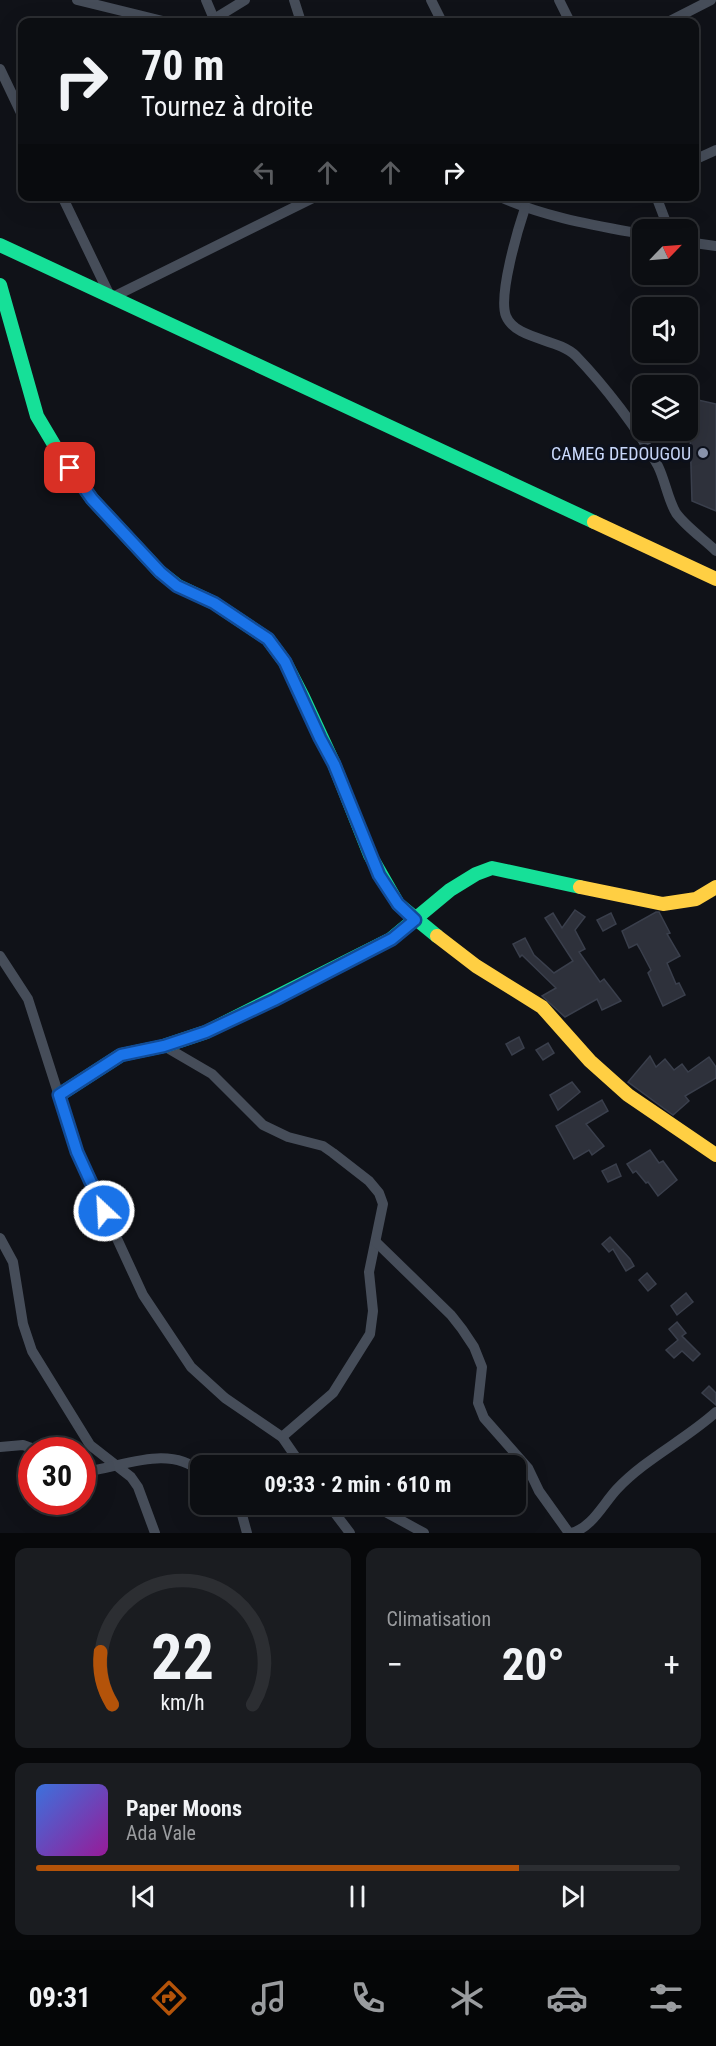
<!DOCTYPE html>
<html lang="fr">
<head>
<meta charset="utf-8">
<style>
  :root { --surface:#0c0e12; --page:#1a1c20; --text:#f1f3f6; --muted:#9a9c9f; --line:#2c2e32; --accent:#b45309 }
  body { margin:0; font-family:"Roboto Condensed",sans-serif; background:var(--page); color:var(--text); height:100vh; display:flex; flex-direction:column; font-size:22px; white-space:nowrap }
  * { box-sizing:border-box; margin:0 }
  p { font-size:20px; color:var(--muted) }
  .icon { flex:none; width:33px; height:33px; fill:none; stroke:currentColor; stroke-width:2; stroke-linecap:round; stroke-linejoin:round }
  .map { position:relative; height:1533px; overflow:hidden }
  .panel { display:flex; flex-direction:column; gap:15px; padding:15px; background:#07080a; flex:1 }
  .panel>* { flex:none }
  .hud { position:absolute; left:18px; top:18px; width:681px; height:183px; border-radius:12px; box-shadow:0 6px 24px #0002,0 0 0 2px var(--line); background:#0c0e12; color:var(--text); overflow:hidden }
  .needle { width:39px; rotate:65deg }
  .fabs { position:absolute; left:632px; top:219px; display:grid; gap:12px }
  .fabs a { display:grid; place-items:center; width:66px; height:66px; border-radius:12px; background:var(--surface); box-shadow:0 6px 24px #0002,0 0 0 2px var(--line); font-size:30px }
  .speed { position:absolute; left:18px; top:1437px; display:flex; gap:12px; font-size:30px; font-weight:700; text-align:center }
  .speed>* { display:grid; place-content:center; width:78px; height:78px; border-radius:50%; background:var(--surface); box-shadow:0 6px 24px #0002,0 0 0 2px var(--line); line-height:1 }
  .speed .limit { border:9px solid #d22; background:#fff; color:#111 }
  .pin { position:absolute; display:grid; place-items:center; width:51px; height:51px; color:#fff; margin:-26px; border-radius:12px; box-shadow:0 3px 9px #0006 }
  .me { position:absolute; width:66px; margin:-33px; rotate:335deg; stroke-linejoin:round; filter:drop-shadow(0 0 4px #0008) }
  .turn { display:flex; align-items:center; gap:21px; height:126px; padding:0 24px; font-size:27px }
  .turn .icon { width:78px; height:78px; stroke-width:2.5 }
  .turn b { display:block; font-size:42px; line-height:51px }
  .lanes { display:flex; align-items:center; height:57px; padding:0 24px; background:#0003; justify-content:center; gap:30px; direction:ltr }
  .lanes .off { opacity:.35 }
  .big { font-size:45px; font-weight:700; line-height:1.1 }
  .panel .widget { flex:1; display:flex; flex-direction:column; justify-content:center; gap:9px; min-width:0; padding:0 21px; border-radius:12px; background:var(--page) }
  .panel .dial { align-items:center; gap:0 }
  .dial svg { height:156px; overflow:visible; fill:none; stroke:var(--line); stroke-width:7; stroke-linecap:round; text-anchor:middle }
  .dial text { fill:var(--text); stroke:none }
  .song { display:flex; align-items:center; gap:18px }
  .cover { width:72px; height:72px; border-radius:9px; background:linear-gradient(135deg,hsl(220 70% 55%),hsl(300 70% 35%)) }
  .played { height:6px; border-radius:3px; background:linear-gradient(90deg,var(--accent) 75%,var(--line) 75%) }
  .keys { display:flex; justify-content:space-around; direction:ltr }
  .heat { display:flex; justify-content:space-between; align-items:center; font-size:33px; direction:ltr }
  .panel .tiles { flex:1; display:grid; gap:15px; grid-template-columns:1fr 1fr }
  .widget:last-child { grid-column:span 2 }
  .trip { position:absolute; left:190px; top:1455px; width:336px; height:60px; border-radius:12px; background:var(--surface); box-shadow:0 6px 24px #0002,0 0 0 2px var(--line); font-weight:700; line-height:60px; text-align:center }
  .dock { display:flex; height:96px; justify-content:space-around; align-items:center; background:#050607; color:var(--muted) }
  .dock .icon { width:42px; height:42px }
  .dock .active { color:var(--accent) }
  .dock b { font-size:27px; color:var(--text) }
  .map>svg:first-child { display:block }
  .building { fill:#2e313b; stroke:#3a3f4c; stroke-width:1.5 }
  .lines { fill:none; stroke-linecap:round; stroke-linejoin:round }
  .street { stroke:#464d59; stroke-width:10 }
  .fast { stroke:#16e098; stroke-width:14 }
  .slow { stroke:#ffcf43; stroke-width:14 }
  .route-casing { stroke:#114b97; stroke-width:15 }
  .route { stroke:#1a73e8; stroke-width:10 }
  .poi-dot { fill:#8a94ac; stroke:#0d111c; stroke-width:2 }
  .labels { text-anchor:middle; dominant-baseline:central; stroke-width:6; stroke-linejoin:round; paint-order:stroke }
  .poi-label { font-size:18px; fill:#cbdafc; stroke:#0d111c; text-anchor:end }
</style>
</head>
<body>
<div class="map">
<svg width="716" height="1533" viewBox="0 0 716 1533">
  <rect width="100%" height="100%" fill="#101218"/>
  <g class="building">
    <path d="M689,398L716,404V511L692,501Z"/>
    <path d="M575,910L585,917L575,930L585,949L579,952L600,982L604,979L621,1001L602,1010L597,999L565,1017L542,996L556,988L522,955L520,957L513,944L525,938L534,955L554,973L573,961L545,918L553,913L562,928Z"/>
    <path d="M656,912H659L670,933L667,934L680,956L667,963L676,984L679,983L685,995L663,1006L648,973L651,970L640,949L637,944L629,948L622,931Z"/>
    <path d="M611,913L616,924L603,931L597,920Z"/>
    <path d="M519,1037L524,1048L512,1055L506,1044Z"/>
    <path d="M548,1043L554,1053L543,1060L536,1050Z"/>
    <path d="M650,1056L656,1067L665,1059L674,1070L682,1064L688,1072L709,1057L716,1067V1078L685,1096L689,1101L673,1115L628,1082Z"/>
    <path d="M572,1082L580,1092L558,1110L550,1095Z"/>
    <path d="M602,1100L608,1111L586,1124L604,1146L592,1155L589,1150L574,1159L556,1126Z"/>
    <path d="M650,1150L659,1163L663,1161L677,1180L658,1196L648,1182L646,1183L636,1171L633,1173L627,1164Z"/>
    <path d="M616,1164L621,1176L608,1182L602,1171Z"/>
    <path d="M610,1237L630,1259L634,1266L626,1271L613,1249L609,1252L602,1244Z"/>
    <path d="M647,1273L656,1284L648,1291L639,1280Z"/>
    <path d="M686,1293L693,1302L677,1315L671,1306Z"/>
    <path d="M677,1322L686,1333L682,1336L700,1354L693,1361L682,1351L674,1358L666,1350L678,1340L669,1329Z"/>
    <path d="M709,1386L716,1393V1405L702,1393Z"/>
  </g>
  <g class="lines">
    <g class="street">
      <path d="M77,0L167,22"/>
      <path d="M206,0L214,19L209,22"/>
      <path d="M294,0L301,22"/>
      <path d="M431,0L442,22"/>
      <path d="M559,0L570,22"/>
      <path d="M214,19L245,0"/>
      <path d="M668,22L711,0"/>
      <path d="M0,69L22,115"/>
      <path d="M694,160L716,150"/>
      <path d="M62,196L111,298L317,196"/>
      <path d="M498,196C544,217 593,225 642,234"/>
      <path d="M656,196L669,230"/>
      <path d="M525,208C518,229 498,296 506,316C516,340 558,338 576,356C604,385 639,430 658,466C665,480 668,500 676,513C686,527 704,539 716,551"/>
      <path d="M687,242L716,246"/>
      <path d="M0,956L28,999L77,1152L143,1295L191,1367L225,1398L282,1437L302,1466"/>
      <path d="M164,1046L212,1074L263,1125L288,1137L323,1146L333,1153L369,1181L379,1193L383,1204L369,1272L373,1311L370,1334L333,1393L282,1437"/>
      <path d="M0,1238L13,1262L23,1324L32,1351L90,1445L131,1477L138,1487L155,1533"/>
      <path d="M376,1242L451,1315L462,1329L474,1347L482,1367L478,1403L484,1418L528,1468L539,1491L569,1533"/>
      <path d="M0,1447L23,1445L37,1450"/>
      <path d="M282,1466L298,1459"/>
      <path d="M82,1472C121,1468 168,1443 201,1472"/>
      <path d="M239,1504L247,1533"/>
      <path d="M328,1504L350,1533"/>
      <path d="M371,1504L424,1533"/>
      <path d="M571,1533C592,1528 603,1504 617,1489C645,1459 685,1440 716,1412"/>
    </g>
    <g class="fast">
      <path d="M0,245L594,522"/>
      <path d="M0,285L37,416L59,453L92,499L160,572L178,586L214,603L268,639L285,662L303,697L334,764L370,855L398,904L437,936"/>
      <path d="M59,1095L121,1055L164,1046L206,1032L391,939L450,890L476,874L492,868L580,887"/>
    </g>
    <g class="slow">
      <path d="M594,522L716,579"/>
      <path d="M580,887L663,904L696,899L716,887"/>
      <path d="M437,936L476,966L542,1007L590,1061L628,1095L716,1155"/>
    </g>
  </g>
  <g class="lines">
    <g class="route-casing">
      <path id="route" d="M70,468L92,499L160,572L177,586L214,603L268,639L285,662L320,738L334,764L379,875L398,904L415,920L392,939L274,1000L206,1032L164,1046L121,1055L59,1095L77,1152L104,1211"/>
    </g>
    <use href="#route" class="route"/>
  </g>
  <circle class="poi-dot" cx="703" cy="453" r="6"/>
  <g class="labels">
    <g class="poi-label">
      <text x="691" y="453">CAMEG DEDOUGOU</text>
    </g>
  </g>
</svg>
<div class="fabs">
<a><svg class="needle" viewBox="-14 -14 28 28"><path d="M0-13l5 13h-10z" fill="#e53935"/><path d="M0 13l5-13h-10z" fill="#9a9c9f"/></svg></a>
<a><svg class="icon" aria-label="sound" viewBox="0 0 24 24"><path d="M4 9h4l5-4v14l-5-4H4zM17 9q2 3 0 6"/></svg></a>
<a><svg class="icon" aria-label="layers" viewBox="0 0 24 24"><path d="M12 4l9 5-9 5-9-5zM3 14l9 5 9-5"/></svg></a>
</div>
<div class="speed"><div class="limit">30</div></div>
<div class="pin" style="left:70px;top:468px;background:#d93025"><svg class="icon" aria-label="arrive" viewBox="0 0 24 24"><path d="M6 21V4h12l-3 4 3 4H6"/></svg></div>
<svg class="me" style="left:104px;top:1211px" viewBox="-20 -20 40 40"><circle r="17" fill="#1a73e8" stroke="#fff" stroke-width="3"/><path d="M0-11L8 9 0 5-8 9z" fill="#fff"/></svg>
<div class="trip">09:33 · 2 min · 610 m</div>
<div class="hud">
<div class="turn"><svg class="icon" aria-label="right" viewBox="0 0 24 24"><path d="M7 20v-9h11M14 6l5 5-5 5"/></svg><div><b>70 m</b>Tournez à droite</div></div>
<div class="lanes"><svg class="icon off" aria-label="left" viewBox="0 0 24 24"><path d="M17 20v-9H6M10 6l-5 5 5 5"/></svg><svg class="icon off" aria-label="ahead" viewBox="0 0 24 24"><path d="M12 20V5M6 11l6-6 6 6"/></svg><svg class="icon off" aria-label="ahead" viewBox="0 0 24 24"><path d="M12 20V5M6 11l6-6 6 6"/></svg><svg class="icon" aria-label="right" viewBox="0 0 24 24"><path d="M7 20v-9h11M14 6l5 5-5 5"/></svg></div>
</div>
</div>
<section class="panel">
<div class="tiles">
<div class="widget dial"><svg viewBox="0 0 100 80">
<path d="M14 69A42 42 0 1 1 86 69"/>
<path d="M14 69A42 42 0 0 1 8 42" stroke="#b45309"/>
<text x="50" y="56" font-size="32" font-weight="700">22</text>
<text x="50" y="72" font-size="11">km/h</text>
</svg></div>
<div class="widget"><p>Climatisation</p>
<div class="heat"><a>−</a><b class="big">20°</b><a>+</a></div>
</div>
<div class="widget">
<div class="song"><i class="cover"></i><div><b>Paper Moons</b><p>Ada Vale</p></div></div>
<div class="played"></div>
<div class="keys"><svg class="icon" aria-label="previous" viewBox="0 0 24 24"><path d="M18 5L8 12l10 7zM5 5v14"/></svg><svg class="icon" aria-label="pause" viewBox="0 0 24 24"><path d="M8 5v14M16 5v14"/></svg><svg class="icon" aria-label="next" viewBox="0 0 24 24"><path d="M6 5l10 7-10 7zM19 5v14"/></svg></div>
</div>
</div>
</section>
<nav class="dock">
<b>09:31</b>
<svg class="icon active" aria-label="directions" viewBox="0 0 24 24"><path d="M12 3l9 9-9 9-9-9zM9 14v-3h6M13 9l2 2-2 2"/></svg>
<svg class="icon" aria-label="music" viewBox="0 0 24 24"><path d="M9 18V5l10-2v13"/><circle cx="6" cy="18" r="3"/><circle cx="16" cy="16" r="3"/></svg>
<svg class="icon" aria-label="phone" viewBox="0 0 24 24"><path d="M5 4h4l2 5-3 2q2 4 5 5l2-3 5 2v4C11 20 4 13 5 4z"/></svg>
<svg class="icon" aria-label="climate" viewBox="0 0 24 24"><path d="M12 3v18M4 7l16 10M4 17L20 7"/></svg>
<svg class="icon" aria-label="car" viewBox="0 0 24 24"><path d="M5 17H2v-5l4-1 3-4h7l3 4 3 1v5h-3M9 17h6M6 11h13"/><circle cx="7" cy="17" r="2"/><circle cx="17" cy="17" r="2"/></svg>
<svg class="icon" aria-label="filters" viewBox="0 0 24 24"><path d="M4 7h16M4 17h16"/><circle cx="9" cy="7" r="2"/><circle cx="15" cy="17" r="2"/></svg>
</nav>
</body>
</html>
